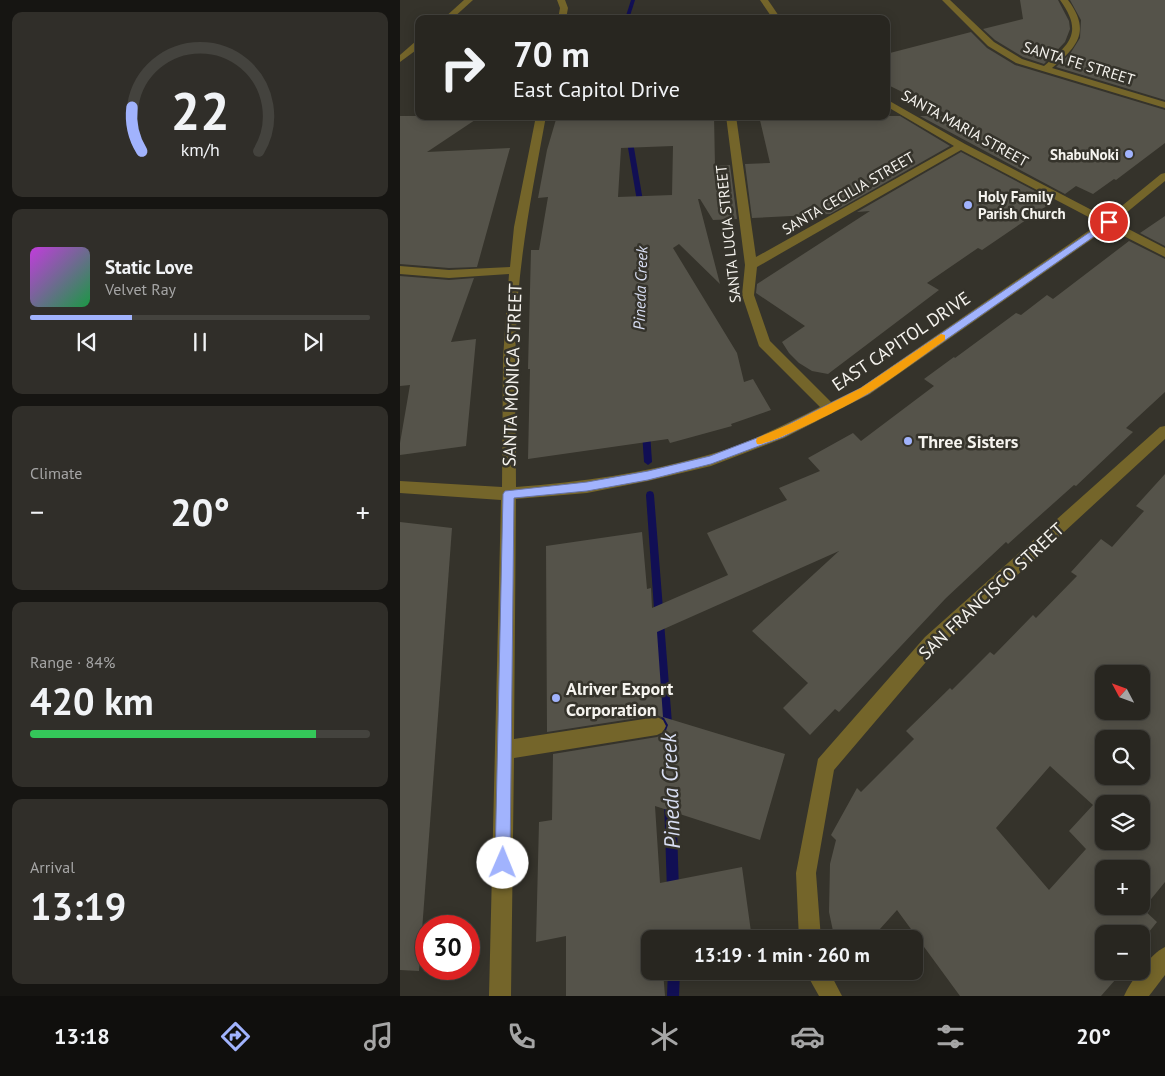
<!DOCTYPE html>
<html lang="en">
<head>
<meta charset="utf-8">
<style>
  :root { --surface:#282620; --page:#302e29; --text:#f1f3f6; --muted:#a5a5a5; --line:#44433e; --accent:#a1b3fd }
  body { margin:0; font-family:"PT Sans",sans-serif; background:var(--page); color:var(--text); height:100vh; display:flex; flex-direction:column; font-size:19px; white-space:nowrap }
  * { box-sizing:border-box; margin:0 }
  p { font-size:16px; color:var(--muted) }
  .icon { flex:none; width:28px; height:28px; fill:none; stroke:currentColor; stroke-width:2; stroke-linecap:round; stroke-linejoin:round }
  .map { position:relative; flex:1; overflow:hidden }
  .sheet { display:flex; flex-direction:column; gap:12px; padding:12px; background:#161512; width:400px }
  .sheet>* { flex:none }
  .hud { position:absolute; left:15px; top:15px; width:475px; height:105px; border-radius:10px; box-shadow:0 2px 12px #0003,0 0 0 1px var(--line); background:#282620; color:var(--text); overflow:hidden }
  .needle { width:32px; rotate:311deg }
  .controls { position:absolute; left:695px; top:665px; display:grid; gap:10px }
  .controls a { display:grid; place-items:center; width:55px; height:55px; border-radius:10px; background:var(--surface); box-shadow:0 2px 12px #0003,0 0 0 1px var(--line); font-size:25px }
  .speed { position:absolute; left:15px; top:915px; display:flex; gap:10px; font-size:25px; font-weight:700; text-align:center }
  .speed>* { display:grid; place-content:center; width:65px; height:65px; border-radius:50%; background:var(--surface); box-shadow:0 2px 12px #0003,0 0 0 1px var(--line); line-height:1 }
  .speed .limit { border:8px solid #d22; background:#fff; color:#111 }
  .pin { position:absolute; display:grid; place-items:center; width:42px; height:42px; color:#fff; margin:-21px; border:2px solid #fff; border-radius:50%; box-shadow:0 1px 5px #0007 }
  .me { position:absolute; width:55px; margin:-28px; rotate:1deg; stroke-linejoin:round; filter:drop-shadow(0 0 4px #0008) }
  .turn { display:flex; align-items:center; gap:18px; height:105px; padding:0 15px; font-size:22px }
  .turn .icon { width:65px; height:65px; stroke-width:2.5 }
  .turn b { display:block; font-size:35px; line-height:42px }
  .big { font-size:38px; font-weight:600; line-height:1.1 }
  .sheet .card { flex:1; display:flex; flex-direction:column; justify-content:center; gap:8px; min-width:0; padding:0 18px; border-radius:10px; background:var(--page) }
  .sheet .dial { align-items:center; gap:0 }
  .dial svg { height:130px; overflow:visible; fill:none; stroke:var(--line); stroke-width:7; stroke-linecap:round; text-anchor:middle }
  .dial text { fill:var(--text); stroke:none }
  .song { display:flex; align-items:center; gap:15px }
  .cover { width:60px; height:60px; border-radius:8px; background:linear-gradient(135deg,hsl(290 70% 55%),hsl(140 70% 35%)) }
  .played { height:5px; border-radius:2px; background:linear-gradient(90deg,var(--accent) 30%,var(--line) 30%) }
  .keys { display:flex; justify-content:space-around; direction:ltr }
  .heat { display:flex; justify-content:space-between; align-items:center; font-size:28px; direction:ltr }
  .charge { height:8px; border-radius:4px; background:linear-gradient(90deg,#34c759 84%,var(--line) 0) }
  .trip { position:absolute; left:241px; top:930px; width:282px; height:50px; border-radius:10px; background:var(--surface); box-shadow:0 2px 12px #0003,0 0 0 1px var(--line); font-weight:600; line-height:50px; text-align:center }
  .tabs { display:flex; height:80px; justify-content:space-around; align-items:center; background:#100f0d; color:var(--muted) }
  .tabs .icon { width:35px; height:35px }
  .tabs .on { color:var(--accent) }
  .tabs b { font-size:22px; color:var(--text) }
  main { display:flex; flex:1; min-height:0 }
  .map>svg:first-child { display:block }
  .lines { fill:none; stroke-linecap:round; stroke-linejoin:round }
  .stream { fill:#110f54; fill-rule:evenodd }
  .building { fill:#55534a; fill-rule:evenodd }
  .minor { fill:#74652a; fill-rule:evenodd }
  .route { fill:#a1b3fd; stroke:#6974a4 }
  .slow { fill:#f59e0b }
  .poi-dot { fill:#a1b3fd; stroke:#35332b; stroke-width:2 }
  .labels { text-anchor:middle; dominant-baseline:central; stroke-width:5; stroke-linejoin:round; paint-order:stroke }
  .far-street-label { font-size:15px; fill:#f5f3ee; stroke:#35332b }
  .far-poi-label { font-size:15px; font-weight:bold; fill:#f5f3ee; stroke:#35332b; text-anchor:end }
  .far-water-label { font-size:16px; font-style:italic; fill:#d8def3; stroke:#35332b }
  .street-label { font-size:18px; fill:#f5f3ee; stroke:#35332b }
  .poi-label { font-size:18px; font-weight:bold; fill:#f5f3ee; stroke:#35332b; text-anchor:start }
  .near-water-label { font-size:22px; font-style:italic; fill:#d8def3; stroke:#35332b }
</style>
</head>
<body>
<main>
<section class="sheet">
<div class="card dial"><svg viewBox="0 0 100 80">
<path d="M14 69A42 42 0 1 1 86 69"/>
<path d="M14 69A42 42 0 0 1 8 42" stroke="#a1b3fd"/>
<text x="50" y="56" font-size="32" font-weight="700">22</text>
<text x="50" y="72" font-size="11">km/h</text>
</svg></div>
<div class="card">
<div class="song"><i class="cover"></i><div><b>Static Love</b><p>Velvet Ray</p></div></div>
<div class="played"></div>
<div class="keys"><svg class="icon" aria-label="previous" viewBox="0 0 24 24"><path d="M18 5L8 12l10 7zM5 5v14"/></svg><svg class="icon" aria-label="pause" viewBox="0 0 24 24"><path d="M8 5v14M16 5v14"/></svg><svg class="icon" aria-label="next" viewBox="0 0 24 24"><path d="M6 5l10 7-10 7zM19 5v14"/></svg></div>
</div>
<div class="card"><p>Climate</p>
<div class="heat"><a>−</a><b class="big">20°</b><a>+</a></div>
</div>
<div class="card"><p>Range · 84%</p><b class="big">420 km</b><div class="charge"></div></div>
<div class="card"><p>Arrival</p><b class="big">13:19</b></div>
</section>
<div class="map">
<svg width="765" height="996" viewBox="0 0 765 996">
  <rect width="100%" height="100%" fill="#35332b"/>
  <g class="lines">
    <g class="stream">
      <path d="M231,0H235L229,19H225Z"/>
      <path d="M229,134L232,136L244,207L241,209L238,207L226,136Z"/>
      <path d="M246,429L250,432L252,462L248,465L244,462L242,432Z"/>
      <path d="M250,491L253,492L254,495L273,736L272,740L268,741L264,740L263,736L246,495L247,492Z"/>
      <path d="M270,793L274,795L276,799L279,891L277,895L273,897L269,895L267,891L264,799L266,795Z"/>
      <path d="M268,971H280L279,996H267Z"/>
    </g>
  </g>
  <g class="building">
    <path d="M620,0H658L669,21L670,29L665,42L644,64L623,57L595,40L583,29L623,19Z"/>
    <path d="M670,0H765V100L656,67L670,54L680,38L681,20Z"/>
    <path d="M571,32L587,48L615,65L765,110V143L716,180L714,179L693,194L676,186L665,194L520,116H551L486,84V54Z"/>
    <path d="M0,116H81L27,152L110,148L77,267L49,268L0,264Z"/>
    <path d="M157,116H314L315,166L330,165L337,219L313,220L300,199H298L320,284L279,244L273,248L337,353L344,382L353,379L371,410L331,424L332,426L270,443L268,439L128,459L130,369H128L131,250H139L148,197L138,198L147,150ZM273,146L272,195L218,197L221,148Z"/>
    <path d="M359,116H500L550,146L430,214L352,218L345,164L370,163Z"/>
    <path d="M561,152L654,201L582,250L578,248L527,283L539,290L428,374L412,371L399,363L389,353L382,342L405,326L356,293L357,284L470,211L457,212Z"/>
    <path d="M765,216V246L740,233Z"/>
    <path d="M729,241L765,259V392L726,428L733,432L676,486L674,485L608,544L606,542L546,598L439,712L435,709L410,735L383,708L408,683L352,631L439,551L257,632L263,717L385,754L360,840L255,806L260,883L342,867L352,939H250V971H263L265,996H166V936L136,942L139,822L152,820L153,754L257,737L265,733L268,725L264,718L257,715L147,732L146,546L242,532L247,589L251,588L252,608L328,575L307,533L387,500L379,488L420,471L408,458L453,433L461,441L534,386L524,379L554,357L555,358L616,313L621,315L647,295L653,299Z"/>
    <path d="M0,276L49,280L74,278L51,342L76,339L66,446L0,455V443L10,385L0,386Z"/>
    <path d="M765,474V882L743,909L757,922L741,942V934H704V971H723L701,996H560L497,910L471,939H440L433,931L429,912L430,864L436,840L431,835L457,788L461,792L514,739L506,731L550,688L552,690L590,652L594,655L633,615L636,618L677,576L671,572L701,539L712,547L744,511L736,506ZM704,674H741V711H704ZM704,739H741V776H704ZM650,766L693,805L669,831L686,849L649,890L596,828ZM704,804H741V841H704ZM704,869H741V906H704Z"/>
    <path d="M0,522L52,528L19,971L0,970Z"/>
  </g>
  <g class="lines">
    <g class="minor">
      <path d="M64,0H73L52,19H43Z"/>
      <path d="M157,0H165L168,8L166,19H158L160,8Z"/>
      <path d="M360,0H368L381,19H373Z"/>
      <path d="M542,0H550L594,42L622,59L644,66C671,43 683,32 660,0H668C691,31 678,46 652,68L765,102V108L616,63L588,46Z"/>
      <path d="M16,41H19V48L0,62V55Z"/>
      <path d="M486,99L565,144L707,218L761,174L765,173V181L715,222L765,248V257L708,228L470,394L384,438L311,466L248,481L187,493L116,499L114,739L257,717L263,720L266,726L263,732L257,735L114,758L111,996H89L101,500L0,493V481L102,487L103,358L109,274L49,278L0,274V266L49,270L110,267L114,227L136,116H146C135,176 123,236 118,297C113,360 116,424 116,487C181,482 245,473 308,455C347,444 384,425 420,407L359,346L342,295L345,265L326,116H336L356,257L554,146L486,106ZM561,150L700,223L460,388L431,402L370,341L354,295L357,267Z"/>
      <path d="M765,426V439L537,649L434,770L416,873L421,939H399L396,873L418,759L525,637L760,427Z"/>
      <path d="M765,947V975L749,996H724C730,982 751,953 765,947Z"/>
      <path d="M405,971H429L442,996H419Z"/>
    </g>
  </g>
  <path class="route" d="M709,219L713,222L712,224L468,394L383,437L311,464L248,480L187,491L114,498L110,863L108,869L103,871L97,869L95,863L103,494L105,491L187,482L248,471L310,456L375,431L461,388Z"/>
  <path class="slow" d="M541,334L545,335V340C519,358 495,377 469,393C455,402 368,447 357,444L356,441L357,438L392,423L461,388Z"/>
  <g class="poi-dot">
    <circle cx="729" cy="154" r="5"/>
    <circle cx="568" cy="205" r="5"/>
    <circle cx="508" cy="441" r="5"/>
    <circle cx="156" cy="698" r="5"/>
  </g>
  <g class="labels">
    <g class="far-street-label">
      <text transform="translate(679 63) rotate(17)">SANTA FE STREET</text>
      <text transform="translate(565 128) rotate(29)">SANTA MARIA STREET</text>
      <text transform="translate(448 193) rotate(-30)">SANTA CECILIA STREET</text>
      <text transform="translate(328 234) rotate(-96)">SANTA LUCIA STREET</text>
    </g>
    <g class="far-poi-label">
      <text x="719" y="154">ShabuNoki</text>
      <text x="578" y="196" text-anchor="start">Holy Family<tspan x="578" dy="17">Parish Church</tspan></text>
    </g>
    <g class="far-water-label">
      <text transform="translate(240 288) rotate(-88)">Pineda Creek</text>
    </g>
    <g class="street-label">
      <text transform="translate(501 341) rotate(-34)">EAST CAPITOL DRIVE</text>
      <text transform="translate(112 375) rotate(-88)">SANTA MONICA STREET</text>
      <text transform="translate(591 591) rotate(-43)">SAN FRANCISCO STREET</text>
    </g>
    <g class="poi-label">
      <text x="518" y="441">Three Sisters</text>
      <text x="166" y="688">Alriver Export<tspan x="166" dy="21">Corporation</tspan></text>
    </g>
    <g class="near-water-label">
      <text transform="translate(270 791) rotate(-92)">Pineda Creek</text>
    </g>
  </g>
</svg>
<div class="controls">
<a><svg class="needle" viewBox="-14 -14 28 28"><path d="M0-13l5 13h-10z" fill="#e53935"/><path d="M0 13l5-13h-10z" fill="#a5a5a5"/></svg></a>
<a><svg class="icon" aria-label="search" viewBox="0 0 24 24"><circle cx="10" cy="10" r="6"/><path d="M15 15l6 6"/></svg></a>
<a><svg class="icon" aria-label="layers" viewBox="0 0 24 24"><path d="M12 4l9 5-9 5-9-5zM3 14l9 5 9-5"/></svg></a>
<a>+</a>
<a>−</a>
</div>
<div class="speed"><div class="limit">30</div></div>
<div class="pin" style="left:709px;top:222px;background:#d93025"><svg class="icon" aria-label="arrive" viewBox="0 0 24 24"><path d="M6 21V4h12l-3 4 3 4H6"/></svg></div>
<svg class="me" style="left:103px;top:863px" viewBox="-20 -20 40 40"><circle r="19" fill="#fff"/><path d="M0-13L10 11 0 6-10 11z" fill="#a1b3fd"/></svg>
<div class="trip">13:19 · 1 min · 260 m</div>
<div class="hud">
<div class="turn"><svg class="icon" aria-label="right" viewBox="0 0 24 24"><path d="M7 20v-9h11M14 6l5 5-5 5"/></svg><div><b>70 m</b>East Capitol Drive</div></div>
</div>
</div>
</main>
<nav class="tabs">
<b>13:18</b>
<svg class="icon on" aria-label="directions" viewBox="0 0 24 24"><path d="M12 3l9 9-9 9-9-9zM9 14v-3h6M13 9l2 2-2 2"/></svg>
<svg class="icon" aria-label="music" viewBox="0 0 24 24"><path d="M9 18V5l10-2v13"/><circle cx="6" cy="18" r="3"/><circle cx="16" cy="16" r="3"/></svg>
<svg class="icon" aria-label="phone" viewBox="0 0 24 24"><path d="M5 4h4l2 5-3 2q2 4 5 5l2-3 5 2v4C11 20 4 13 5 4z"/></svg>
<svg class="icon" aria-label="climate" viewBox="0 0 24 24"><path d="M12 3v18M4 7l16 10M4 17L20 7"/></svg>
<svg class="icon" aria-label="car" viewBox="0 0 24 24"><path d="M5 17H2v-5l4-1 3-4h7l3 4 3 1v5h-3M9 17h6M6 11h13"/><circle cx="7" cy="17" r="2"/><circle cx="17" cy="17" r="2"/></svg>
<svg class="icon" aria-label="filters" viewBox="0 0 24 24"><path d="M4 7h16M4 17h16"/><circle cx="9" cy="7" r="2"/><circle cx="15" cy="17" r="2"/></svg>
<b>20°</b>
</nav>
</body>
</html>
